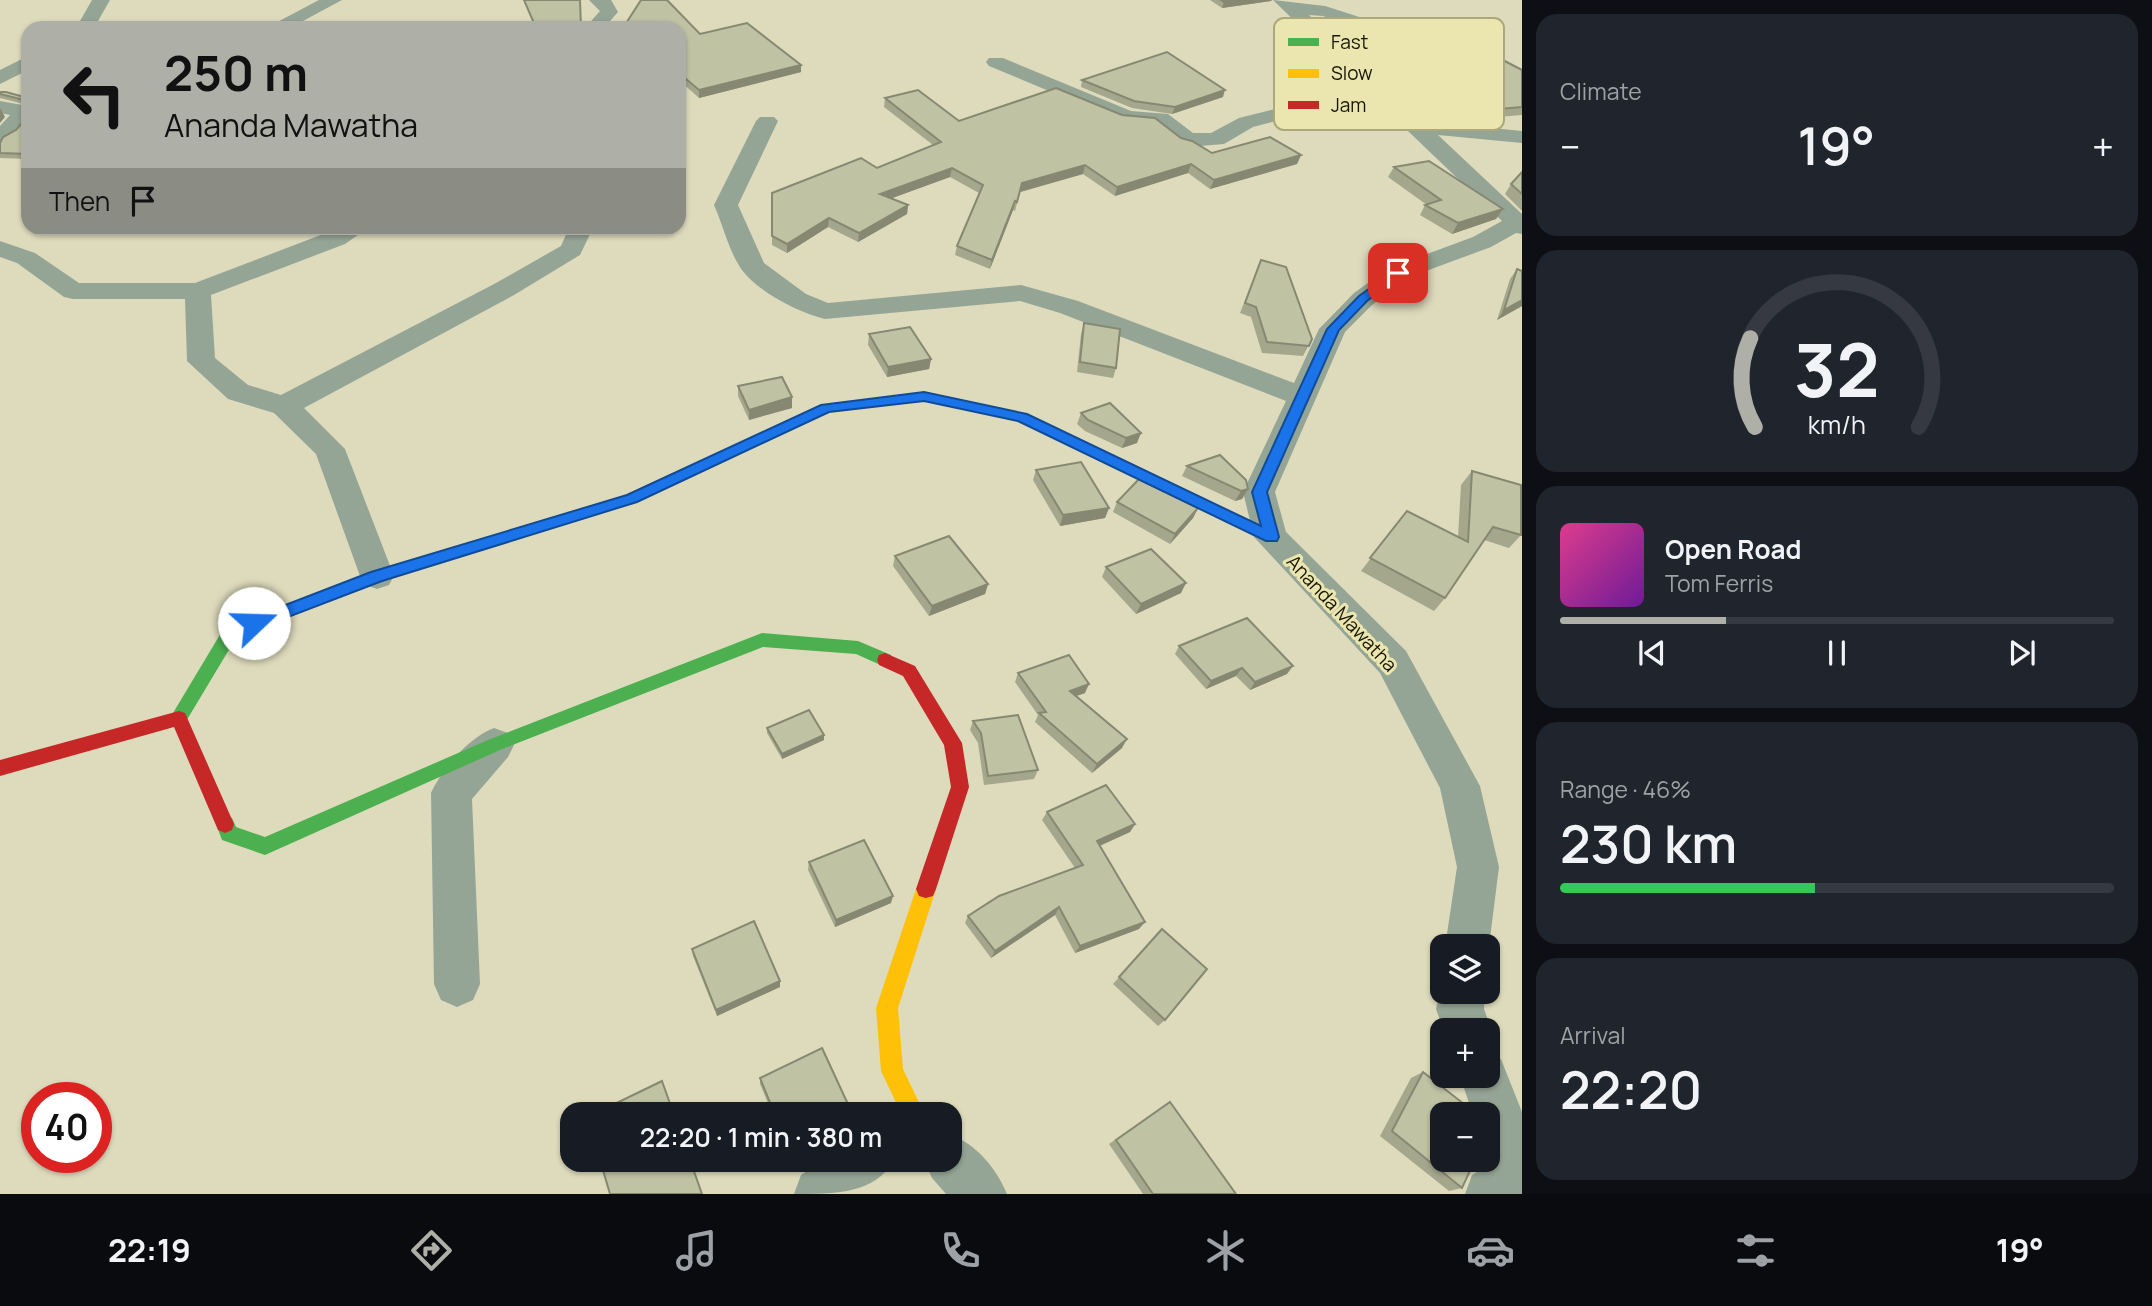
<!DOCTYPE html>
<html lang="en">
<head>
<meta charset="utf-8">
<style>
  :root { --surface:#171b24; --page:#20242c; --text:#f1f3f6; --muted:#9ea1a6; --line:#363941; --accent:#aeafa6 }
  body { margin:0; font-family:Manrope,sans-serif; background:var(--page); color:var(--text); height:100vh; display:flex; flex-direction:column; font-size:26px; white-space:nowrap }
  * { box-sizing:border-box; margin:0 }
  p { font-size:23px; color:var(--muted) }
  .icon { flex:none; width:38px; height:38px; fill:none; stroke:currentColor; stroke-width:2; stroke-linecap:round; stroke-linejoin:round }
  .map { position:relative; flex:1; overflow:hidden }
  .drawer { display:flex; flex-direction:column; gap:14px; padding:14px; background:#0d0f14; width:630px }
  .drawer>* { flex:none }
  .guide { position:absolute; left:21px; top:21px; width:665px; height:214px; border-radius:21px; box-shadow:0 2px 5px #0004; background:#aeafa6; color:#111; overflow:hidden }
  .fabs { position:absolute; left:1430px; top:934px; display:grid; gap:14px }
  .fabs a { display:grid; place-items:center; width:70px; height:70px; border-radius:14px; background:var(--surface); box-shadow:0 2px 5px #0004; font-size:35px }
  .speed { position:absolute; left:21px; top:1082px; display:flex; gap:14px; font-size:35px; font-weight:700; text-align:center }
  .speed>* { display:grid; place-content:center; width:91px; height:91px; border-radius:50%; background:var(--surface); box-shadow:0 2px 5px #0004; line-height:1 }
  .speed .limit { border:10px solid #d22; background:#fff; color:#111 }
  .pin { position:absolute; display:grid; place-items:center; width:60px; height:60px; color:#fff; margin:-30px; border-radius:14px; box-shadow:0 4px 10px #0006 }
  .me { position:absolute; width:77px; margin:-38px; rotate:69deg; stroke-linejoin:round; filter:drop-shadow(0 0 5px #0008) }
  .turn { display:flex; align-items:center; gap:24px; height:147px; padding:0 28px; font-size:32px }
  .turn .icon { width:91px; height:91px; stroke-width:2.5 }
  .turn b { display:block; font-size:49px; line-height:60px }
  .then { display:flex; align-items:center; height:66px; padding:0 28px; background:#0003; gap:14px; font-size:26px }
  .big { font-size:52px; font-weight:600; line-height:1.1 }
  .drawer .card { flex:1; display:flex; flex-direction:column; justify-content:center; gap:10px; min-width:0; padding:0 24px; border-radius:21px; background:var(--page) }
  .drawer .dial { align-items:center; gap:0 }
  .dial svg { height:182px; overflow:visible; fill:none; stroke:var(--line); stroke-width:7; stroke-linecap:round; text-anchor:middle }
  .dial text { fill:var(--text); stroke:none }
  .song { display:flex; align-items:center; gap:21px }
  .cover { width:84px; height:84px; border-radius:10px; background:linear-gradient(135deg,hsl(330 70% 55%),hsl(280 70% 35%)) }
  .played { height:7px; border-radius:4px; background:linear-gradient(90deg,var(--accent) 30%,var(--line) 30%) }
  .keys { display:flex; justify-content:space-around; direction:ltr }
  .heat { display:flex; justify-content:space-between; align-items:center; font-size:38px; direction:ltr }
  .charge { height:10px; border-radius:5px; background:linear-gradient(90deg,#34c759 46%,var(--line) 0) }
  .trip { position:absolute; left:560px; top:1102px; width:402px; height:70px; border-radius:21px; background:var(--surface); box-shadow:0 2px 5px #0004; font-weight:600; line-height:70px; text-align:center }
  .menu { display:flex; height:112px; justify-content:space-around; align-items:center; background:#090b0e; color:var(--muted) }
  .menu .icon { width:49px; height:49px }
  .menu .active { color:var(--accent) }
  .menu b { font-size:32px; color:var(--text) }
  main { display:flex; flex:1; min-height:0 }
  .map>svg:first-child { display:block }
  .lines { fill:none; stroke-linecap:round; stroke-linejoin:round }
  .street { fill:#95a595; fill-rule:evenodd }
  .fast { fill:#4caf50; fill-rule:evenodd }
  .slow { fill:#ffc107; fill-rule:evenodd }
  .jam { fill:#c62828; fill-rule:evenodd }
  .wall { fill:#a4a78c }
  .shaded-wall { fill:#868872 }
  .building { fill:#bfc2a3; stroke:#868872; stroke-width:2 }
  .route { fill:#1a73e8; stroke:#114b97; stroke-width:2 }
  .labels { text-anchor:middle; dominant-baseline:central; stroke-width:6; stroke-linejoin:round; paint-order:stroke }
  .street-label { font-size:19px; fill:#181603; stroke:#ebe6b0 }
  .key { fill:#ebe6b0; stroke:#aca87c; stroke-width:2 }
  .key-label { font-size:19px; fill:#181603 }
</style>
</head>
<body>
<main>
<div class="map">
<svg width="1522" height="1194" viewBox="0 0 1522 1194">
  <rect width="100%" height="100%" fill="#dedbbd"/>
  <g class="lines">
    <g class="street">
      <path d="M92,0H110L94,28H76Z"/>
      <path d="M319,0H342L290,28H266Z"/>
      <path d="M589,0H611L618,12L604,28H585L600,11Z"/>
      <path d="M1273,0L1325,6L1375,22L1378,26L1375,30L1369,32L1323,16L1309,15L1422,121L1522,131V143L1438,135L1522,214V234L1516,233L1491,247L1407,278L1372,305L1345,332L1275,492L1286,532L1406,651L1480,786L1499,867L1488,954V947H1445L1457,867L1440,788L1380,673L1254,537L1243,492L1286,401L1060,313L1020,301L825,319C799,313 758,292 742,270C729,252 723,225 714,205L756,121L760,117H774L778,121L738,205L764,263L806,294L828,303L1021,285L1078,301L1294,383L1319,329L1354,293L1389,268L1473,237L1502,221L1386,110L1283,119L1253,127L1224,144L1188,147L1180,145L1156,124L1121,121L989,66L986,62L989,58H1003L1131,111L1168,114L1193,133H1211L1239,118L1283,107L1374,98Z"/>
      <path d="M28,56V70L0,84V70Z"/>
      <path d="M0,101L28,106C28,126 20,136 0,141V126L10,115L0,113Z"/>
      <path d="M339,228H368L345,244L211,295L215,358L248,385L281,395L496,283L561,246L569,228H593L580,255L514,295L304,408L345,449L394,576L389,585L377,589L365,585L360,576L316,454L274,413L228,399L187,361L185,299H73L64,297L17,263L0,257V241L35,253L79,283H195Z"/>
      <path d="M494,728L508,733L514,745L508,757L472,799L480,984L473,1000L457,1007L441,1000L434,984L431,793C442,769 469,737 494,728Z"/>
      <path d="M1442,984V992H1485L1484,1009L1492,1031L1488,1041V1031H1444L1436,1009Z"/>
      <path d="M1488,1053L1501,1059L1522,1112V1194H1465L1472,1175L1490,1164L1488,1115H1473L1460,1076H1488Z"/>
      <path d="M950,1134C977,1145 996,1168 1007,1194H946L932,1178L924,1160H950Z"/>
      <path d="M823,1160H894C875,1194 835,1194 794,1194L801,1175Z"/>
    </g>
    <g class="fast">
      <path d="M1047,425L1276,533L1278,537L1276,541H1266L1042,433L1040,430Z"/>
      <path d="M632,493L637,494L639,498L637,502L382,580L236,638L185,723L179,725L173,723L170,718L224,628L372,572Z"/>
      <path d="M762,633L858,641L891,655L893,660L891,665L885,667L856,654L763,647L500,750L265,855L222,840L216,824L218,818L225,815L232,818L236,827L265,837L488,740Z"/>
    </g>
    <g class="slow">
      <path d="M924,392L1027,415L1054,430L1047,435L1018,422L924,400L829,412L637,502H627L625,498L627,494L821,405Z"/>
      <path d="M926,880L933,882L936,889L898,1008L903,1069L925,1115H902L881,1071L876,1008L916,889L919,882Z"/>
    </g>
    <g class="jam">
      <path d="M885,653L915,666L962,743L969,787L936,889L933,896L926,898L919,896L916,889L951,787L944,745L903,676L879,665L877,660L879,655Z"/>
      <path d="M179,711L185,713L234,824L232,830L225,833L218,830L174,727L0,776V760Z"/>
    </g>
  </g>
  <g class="wall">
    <path d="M1210,0H1272L1271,1L1222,8Z"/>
    <path d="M679,28L700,34L801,72L699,98L679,80Z"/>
    <path d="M1338,28L1522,70V115L1448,121L1423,118L1335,35Z"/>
    <path d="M1082,80L1223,97L1172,114L1132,108L1081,87Z"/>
    <path d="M0,92L28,98V159L0,158V143L16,130L24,121L27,105L0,98Z"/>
    <path d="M885,98L959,121L1181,138L1212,153L1301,155L1297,164L1210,189L1188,173L1115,196L1083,174L1020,192L1015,211L1013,210L990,269L955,255L957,246L979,193L950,177L891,198L908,205L907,214L858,242L828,227L787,253L772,245V193L877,168L933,145L884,107Z"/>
    <path d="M1394,167L1503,209L1496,219L1452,234L1420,215L1425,205H1427L1388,177Z"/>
    <path d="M1522,172V210H1521L1505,194L1511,184Z"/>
    <path d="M1261,260L1312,339L1303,356L1262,353L1251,317L1240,313Z"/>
    <path d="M1517,269L1522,306L1497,320L1510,279Z"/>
    <path d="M1084,323L1116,368L1113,378L1077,372L1081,334Z"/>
    <path d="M869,334L931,359L929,369L887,377L868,345Z"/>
    <path d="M738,386L792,408L749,420L738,396Z"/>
    <path d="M1081,413L1137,443L1122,448L1085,431L1077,424Z"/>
    <path d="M1187,466L1248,489L1242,499L1235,501L1182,476Z"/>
    <path d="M1036,470L1109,508L1105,518L1060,526L1033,480Z"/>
    <path d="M1472,471L1521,535L1509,548L1484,540L1445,598L1434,611L1361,571L1407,511L1458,537L1461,485Z"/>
    <path d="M1117,502L1198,508L1193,518L1170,544L1113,512Z"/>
    <path d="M895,556L988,584L985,594L929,616L893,566Z"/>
    <path d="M1106,567L1181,593L1136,614L1102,577Z"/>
    <path d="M1179,646L1287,674L1250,690L1236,676L1206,689L1175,654Z"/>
    <path d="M1018,673L1085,693L1076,696L1122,748L1092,773L1035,722L1038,715L1015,682Z"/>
    <path d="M973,721L1038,770L1034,779L984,785L978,743L970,730Z"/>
    <path d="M767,728L824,740L782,759L767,733Z"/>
    <path d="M1047,812L1135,824L1130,832L1100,846L1139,929L1075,953L1055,915L991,958L965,923L968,916L1075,868L1042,820Z"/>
    <path d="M809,862L891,903L835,927L808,870Z"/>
    <path d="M1162,929L1165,1020L1158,1026L1113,984Z"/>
    <path d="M692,949L780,981V987L717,1016L693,956Z"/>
    <path d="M1423,1072L1462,1188L1449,1191L1380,1136L1411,1078Z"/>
    <path d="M760,1078L853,1115H773L760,1084Z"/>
    <path d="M1170,1102L1236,1194H1143L1109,1144Z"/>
  </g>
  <g class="shaded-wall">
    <path d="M1240,0H1272L1271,1L1222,8L1224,2Z"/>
    <path d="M801,65V72L699,98V90Z"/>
    <path d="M1225,90L1223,97L1172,114L1175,107Z"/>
    <path d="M0,108L5,117L0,123Z"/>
    <path d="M1301,155L1297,164L1210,189L1214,180Z"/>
    <path d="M1191,164L1188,173L1115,196L1117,187Z"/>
    <path d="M1085,165L1083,174L1020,192L1022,183Z"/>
    <path d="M952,168L950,177L879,203L880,194Z"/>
    <path d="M1015,201L1013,210L990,269L992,260Z"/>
    <path d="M908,205L907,214L858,242L859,233Z"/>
    <path d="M1503,209L1496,219L1452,234L1458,223Z"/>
    <path d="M829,218L828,227L787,253V244Z"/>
    <path d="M1522,300V306L1497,320L1504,310Z"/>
    <path d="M931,359L929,369L887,377L888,367Z"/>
    <path d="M792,397V408L749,420V410Z"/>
    <path d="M1141,433L1137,443L1122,448L1126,438Z"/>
    <path d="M1248,489L1242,499L1235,501L1241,491Z"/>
    <path d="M1109,508L1105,518L1060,526L1063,515Z"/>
    <path d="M1198,508L1193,518L1170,544L1175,534Z"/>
    <path d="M1186,583L1181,593L1136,614L1141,604Z"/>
    <path d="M988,584L985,594L929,616L932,606Z"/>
    <path d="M1293,666L1287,674L1250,690L1255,682Z"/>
    <path d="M1242,668L1236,676L1206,689L1211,681Z"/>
    <path d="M1089,684L1085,693L1065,700L1070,691Z"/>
    <path d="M824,735V740L782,759V754Z"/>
    <path d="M1127,739L1122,748L1092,773L1097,764Z"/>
    <path d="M1135,824L1130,832L1092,849L1097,841Z"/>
    <path d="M893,896L891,903L835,927L836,920Z"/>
    <path d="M1059,907L1055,915L991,958L995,951Z"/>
    <path d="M1145,922L1139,929L1075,953L1080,946Z"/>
    <path d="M780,981V987L717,1016L716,1010Z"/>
    <path d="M808,1160H815L796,1170L797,1166Z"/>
  </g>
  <g class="building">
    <path d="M524,0H580L581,28H536Z"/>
    <path d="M641,0H667L700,34L747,23L801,65L699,90L679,73V28H623Z"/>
    <path d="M1221,0H1240L1224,2Z"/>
    <path d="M1383,21L1476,46L1522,70V107L1452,113L1427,110L1338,28L1361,23L1373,27Z"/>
    <path d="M1167,52L1225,90L1175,107L1134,101L1082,80Z"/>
    <path d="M1056,88L1122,115L1155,118L1181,138L1192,141L1212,153L1270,137L1301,155L1214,180L1191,164L1117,187L1085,165L1022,183L1017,202L1015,201L992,260L957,246L983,185L952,168L880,194L908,205L859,233L829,218L787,244L772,236V193L861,158L877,168L941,142L885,98L918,90L959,121Z"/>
    <path d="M0,92H6L28,98V154L0,153V143L3,137L16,130L24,121L28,101L0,94Z"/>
    <path d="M1429,161L1503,209L1458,223L1425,205L1441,200L1394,167Z"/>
    <path d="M1522,172V194L1511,184Z"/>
    <path d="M1261,260L1286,267L1312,339L1309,346L1267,342L1256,307L1245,303Z"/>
    <path d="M1517,269L1522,271V300L1504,310Z"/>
    <path d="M1084,323L1120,329L1116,368L1080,362Z"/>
    <path d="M910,327L931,359L888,367L869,334Z"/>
    <path d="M782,377L792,397L749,410L738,386Z"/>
    <path d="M1110,403L1141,433L1126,438L1088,420L1081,413Z"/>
    <path d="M1220,455L1246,480L1248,489L1241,491L1187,466Z"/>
    <path d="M1081,462L1109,508L1063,515L1036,470Z"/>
    <path d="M1472,471L1521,485V535L1493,527L1445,598L1370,558L1407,511L1468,542Z"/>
    <path d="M1139,479L1198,508L1175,534L1117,502Z"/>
    <path d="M949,536L988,584L932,606L895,556Z"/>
    <path d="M1151,549L1186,583L1141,604L1106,567Z"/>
    <path d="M1247,618L1293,666L1255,682L1242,668L1211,681L1179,646Z"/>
    <path d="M1069,655L1089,684L1070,691L1127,739L1097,764L1039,713L1046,712L1018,673Z"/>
    <path d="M809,710L824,735L782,754L767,728Z"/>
    <path d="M1018,715L1038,770L988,776L981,733L973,721Z"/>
    <path d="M1106,785L1135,824L1097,841L1145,922L1080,946L1059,907L995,951L968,916L999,896L1083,865L1047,812Z"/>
    <path d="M864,840L893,896L836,920L809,862Z"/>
    <path d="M754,921L780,981L716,1010L692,949Z"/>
    <path d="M1162,929L1207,969L1165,1020L1119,977Z"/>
    <path d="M822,1048L853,1115H775L760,1078Z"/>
    <path d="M1423,1072L1478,1115H1442V1160H1475L1462,1188L1392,1131Z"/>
    <path d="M662,1081L674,1115H592Z"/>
    <path d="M1170,1102L1236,1194H1153L1116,1140Z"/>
    <path d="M1488,1122L1491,1124L1488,1131Z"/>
    <path d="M600,1160H690L702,1194H610Z"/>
    <path d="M794,1160H808L797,1166Z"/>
  </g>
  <path class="route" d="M1394,271L1404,273L1367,301L1339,330L1267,492L1279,537L1277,541H1266L1018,421L924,401L829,412L637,502L382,581L254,630L246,623L249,619L371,572L627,495L821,405L924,392L1027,414L1261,526L1252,492L1327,329L1359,296Z"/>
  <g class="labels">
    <g class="street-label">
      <text transform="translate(1342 613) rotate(47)">Ananda Mawatha</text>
    </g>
  </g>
  <rect x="1274" y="18" width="230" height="112" rx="10" class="key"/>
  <rect x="1288" y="38" width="31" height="8" fill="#4caf50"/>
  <rect x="1288" y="69" width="31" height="9" fill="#ffc107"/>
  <rect x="1288" y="101" width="31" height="8" fill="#c62828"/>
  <g class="key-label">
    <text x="1331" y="49">Fast</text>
    <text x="1331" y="80">Slow</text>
    <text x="1331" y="112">Jam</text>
  </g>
</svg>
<div class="fabs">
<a><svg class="icon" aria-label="layers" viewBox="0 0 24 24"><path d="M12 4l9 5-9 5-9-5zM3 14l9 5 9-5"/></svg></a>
<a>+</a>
<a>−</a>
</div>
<div class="speed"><div class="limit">40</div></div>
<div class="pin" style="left:1398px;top:273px;background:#d93025"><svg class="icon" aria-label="arrive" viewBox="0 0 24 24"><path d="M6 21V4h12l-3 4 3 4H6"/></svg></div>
<svg class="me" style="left:254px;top:623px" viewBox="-20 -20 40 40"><circle r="19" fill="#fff"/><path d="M0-13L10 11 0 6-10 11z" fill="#1a73e8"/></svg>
<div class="trip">22:20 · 1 min · 380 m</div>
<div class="guide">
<div class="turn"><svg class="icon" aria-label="left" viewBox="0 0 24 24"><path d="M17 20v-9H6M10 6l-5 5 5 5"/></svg><div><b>250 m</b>Ananda Mawatha</div></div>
<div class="then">Then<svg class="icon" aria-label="arrive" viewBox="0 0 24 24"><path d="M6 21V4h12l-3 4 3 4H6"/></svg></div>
</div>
</div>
<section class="drawer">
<div class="card"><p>Climate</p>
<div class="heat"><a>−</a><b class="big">19°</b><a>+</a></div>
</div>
<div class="card dial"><svg viewBox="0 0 100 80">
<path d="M14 69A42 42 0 1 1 86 69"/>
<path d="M14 69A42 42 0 0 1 12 30" stroke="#aeafa6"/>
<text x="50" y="56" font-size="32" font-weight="700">32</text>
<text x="50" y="72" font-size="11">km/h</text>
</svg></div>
<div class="card">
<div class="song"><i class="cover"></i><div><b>Open Road</b><p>Tom Ferris</p></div></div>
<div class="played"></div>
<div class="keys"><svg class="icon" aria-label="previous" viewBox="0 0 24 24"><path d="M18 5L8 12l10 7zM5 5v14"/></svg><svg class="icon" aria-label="pause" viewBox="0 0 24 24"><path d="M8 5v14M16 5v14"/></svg><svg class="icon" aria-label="next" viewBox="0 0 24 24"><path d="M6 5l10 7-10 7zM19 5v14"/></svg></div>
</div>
<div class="card"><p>Range · 46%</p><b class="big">230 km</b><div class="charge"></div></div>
<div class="card"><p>Arrival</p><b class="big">22:20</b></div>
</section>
</main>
<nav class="menu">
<b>22:19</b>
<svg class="icon active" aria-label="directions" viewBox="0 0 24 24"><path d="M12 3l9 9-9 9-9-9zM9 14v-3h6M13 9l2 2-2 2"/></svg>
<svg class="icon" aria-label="music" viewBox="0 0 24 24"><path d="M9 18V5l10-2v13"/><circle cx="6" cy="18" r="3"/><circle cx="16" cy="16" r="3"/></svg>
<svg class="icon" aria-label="phone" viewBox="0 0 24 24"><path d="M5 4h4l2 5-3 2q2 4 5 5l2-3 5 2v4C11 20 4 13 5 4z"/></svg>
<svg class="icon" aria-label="climate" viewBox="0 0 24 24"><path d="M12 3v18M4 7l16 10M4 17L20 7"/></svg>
<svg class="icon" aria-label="car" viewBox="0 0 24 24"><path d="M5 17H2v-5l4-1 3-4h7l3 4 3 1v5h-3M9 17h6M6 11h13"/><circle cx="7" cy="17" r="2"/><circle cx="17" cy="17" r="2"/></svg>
<svg class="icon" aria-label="filters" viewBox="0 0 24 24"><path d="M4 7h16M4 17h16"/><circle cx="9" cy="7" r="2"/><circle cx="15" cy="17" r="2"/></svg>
<b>19°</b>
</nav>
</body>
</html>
